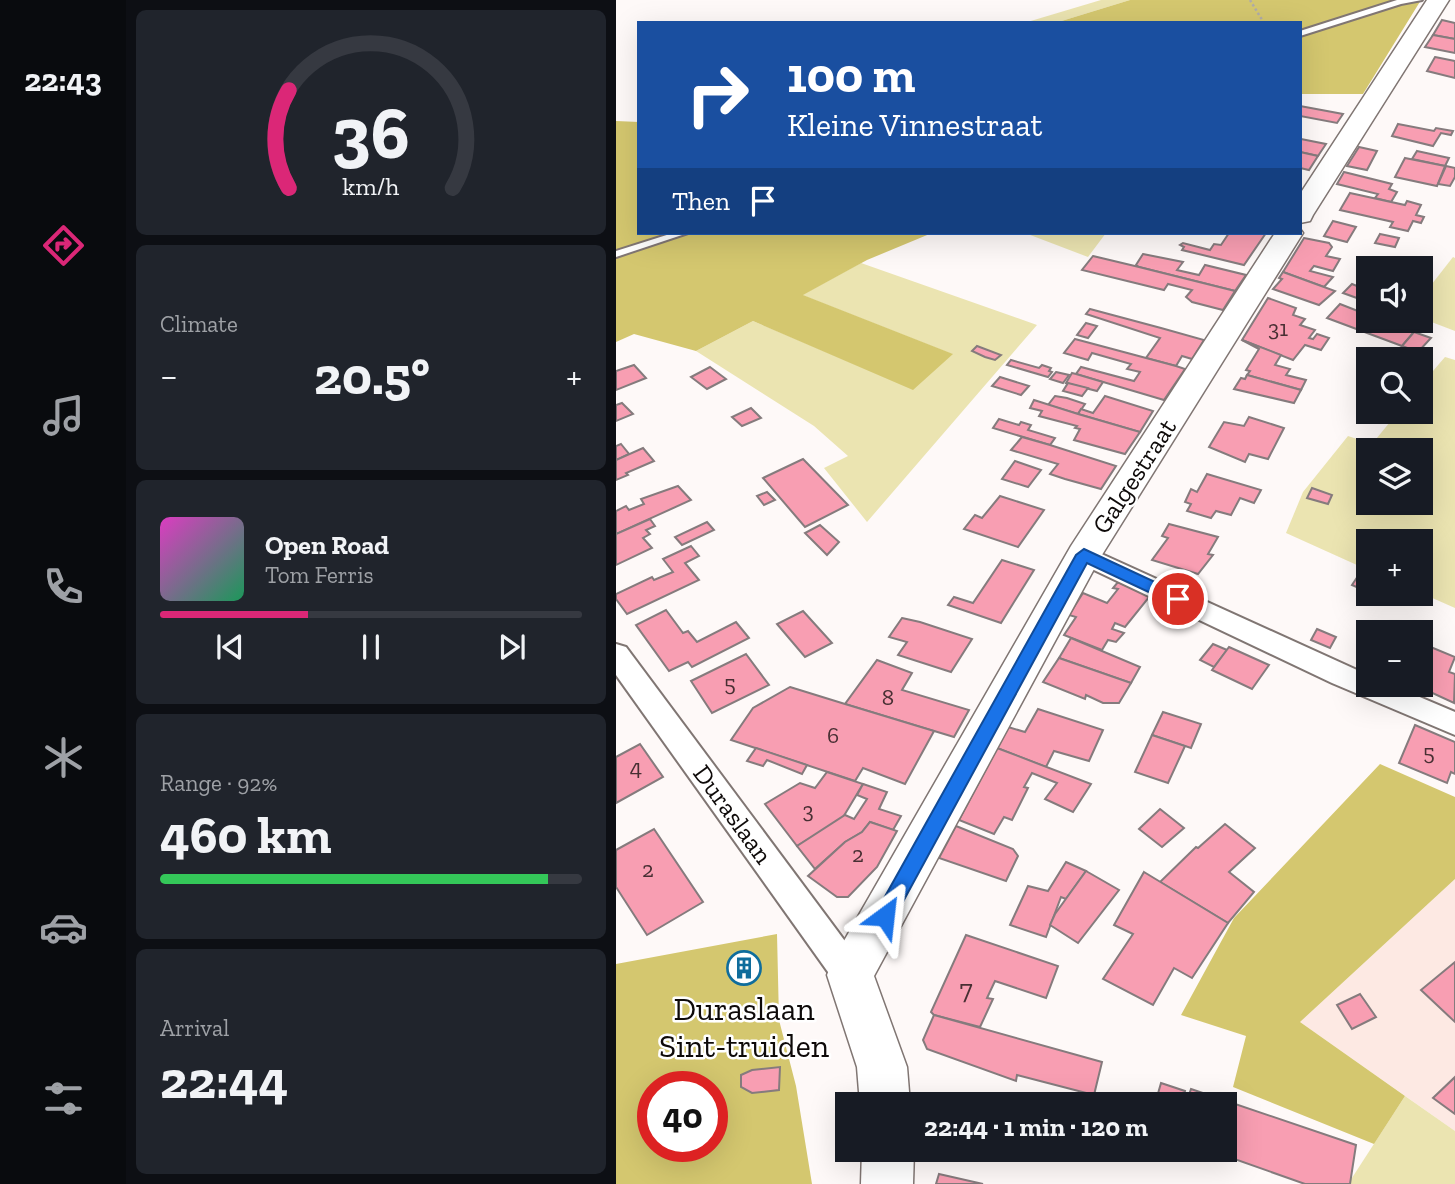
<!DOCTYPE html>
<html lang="en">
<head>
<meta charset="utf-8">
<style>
  :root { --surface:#171b24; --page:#20242c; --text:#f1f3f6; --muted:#9ea1a6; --line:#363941; --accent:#db2777 }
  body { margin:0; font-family:"Zilla Slab",serif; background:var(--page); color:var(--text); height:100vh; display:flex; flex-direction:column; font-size:26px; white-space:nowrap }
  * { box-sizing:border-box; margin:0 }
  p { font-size:23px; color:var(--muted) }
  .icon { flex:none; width:38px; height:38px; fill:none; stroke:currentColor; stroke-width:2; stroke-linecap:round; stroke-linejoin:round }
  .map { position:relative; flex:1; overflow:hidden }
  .sheet { display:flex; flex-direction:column; gap:10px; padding:10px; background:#0d0f14; width:490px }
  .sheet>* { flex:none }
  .banner { position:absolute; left:21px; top:21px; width:665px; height:214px; border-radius:0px; box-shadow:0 7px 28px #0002; background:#1a4fa0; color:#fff; overflow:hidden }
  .fabs { position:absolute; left:740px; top:256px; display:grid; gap:14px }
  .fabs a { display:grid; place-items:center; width:77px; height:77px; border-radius:0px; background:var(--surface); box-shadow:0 7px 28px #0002; font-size:35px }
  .speed { position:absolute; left:21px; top:1071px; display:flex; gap:14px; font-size:35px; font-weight:700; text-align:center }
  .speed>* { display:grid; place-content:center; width:91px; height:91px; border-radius:50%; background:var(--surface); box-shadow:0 7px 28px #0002; line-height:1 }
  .speed .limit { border:10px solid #d22; background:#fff; color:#111 }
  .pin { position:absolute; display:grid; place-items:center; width:60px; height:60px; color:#fff; margin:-30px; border:4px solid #fff; border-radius:50%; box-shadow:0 2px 7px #0007 }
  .me { position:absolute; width:77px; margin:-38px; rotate:30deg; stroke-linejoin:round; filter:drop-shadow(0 0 5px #0008) }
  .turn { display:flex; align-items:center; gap:24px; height:147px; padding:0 35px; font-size:32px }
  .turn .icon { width:91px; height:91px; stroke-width:2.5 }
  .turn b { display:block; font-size:49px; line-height:60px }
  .then { display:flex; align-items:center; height:66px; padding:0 35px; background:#0003; gap:14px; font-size:26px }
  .big { font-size:52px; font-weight:700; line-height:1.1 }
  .sheet .tile { flex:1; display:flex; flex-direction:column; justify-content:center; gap:10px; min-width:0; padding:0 24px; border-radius:10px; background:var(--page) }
  .sheet .dial { align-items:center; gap:0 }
  .dial svg { height:182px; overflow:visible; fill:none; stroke:var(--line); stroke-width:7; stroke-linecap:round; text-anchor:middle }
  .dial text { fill:var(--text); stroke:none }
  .song { display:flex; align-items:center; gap:21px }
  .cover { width:84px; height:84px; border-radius:10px; background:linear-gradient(135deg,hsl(310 70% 55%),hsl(150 70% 35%)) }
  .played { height:7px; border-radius:4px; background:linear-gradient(90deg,var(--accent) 35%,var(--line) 35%) }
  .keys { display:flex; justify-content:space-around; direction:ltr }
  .heat { display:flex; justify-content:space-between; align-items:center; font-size:38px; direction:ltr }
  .charge { height:10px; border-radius:5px; background:linear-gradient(90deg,#34c759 92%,var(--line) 0) }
  .trip { position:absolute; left:219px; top:1092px; width:402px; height:70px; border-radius:0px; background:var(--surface); box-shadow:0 7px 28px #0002; font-weight:700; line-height:70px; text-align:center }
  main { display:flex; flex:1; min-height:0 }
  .menu { display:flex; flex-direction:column; width:126px; justify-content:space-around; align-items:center; background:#090b0e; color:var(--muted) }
  .menu .icon { width:49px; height:49px }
  .menu .selected { color:var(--accent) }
  .menu b { font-size:32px; color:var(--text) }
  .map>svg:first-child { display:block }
  .built { fill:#fde9e3 }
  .green { fill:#ebe4b1; fill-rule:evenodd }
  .forest { fill:#d4c76f; fill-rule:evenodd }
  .building { fill:#f89eb2; stroke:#857b7d; stroke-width:2 }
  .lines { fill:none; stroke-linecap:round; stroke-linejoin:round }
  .lane-casing { stroke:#807673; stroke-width:4 }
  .street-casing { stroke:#807673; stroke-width:4 }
  .secondary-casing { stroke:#807673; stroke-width:3 }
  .path { stroke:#afabaa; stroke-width:2.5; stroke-dasharray:2.5 2.5; stroke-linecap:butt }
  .lane { fill:#fff; fill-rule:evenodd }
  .street { fill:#fff; fill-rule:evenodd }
  .secondary { fill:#fff; fill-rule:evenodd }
  .route { fill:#1a73e8; stroke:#114b97; stroke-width:2 }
  .labels { text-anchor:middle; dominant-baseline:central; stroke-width:5; stroke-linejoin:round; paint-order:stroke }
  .number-label { font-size:23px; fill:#482f33 }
  .street-label { font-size:26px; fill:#0e0a09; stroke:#fff }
  .near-number-label { font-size:28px; fill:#482f33 }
  .near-poi-label { font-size:32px; fill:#0e0a09; stroke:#fff }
</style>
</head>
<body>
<main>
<nav class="menu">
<b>22:43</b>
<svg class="icon selected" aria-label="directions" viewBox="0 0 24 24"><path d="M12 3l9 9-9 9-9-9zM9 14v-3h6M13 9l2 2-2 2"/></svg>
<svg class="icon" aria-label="music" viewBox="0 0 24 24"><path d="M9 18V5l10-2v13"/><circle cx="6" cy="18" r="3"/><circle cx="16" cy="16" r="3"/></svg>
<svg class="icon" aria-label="phone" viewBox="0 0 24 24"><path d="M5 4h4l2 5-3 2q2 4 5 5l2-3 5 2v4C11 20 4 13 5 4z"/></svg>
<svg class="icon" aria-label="climate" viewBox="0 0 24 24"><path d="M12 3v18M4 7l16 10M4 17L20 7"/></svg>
<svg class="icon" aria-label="car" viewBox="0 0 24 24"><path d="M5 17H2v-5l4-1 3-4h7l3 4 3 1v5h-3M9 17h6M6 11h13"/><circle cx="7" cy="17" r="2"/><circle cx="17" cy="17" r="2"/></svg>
<svg class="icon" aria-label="filters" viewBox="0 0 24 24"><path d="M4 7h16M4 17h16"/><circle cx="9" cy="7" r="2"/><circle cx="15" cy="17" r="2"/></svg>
</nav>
<section class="sheet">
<div class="tile dial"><svg viewBox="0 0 100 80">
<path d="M14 69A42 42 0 1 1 86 69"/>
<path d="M14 69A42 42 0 0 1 14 26" stroke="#db2777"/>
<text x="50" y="56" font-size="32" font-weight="700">36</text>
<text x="50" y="72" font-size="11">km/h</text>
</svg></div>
<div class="tile"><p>Climate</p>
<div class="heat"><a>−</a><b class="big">20.5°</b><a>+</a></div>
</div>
<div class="tile">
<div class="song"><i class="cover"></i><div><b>Open Road</b><p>Tom Ferris</p></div></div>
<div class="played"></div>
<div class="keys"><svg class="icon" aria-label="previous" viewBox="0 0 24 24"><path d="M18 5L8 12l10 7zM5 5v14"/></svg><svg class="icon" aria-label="pause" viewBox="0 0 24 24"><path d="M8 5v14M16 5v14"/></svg><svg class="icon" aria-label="next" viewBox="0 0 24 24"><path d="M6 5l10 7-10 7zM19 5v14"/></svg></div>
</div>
<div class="tile"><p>Range · 92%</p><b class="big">460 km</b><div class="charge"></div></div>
<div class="tile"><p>Arrival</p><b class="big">22:44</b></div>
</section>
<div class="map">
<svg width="839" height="1184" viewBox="0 0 839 1184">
  <rect width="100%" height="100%" fill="#fef9f8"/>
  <path class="built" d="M839,879V1131L684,1022Z"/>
  <g class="green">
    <path d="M485,0H514L439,23H408Z"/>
    <path d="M409,233H490L472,257Z"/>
    <path d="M837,257L839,258V331L805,318V298Z"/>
    <path d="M245,263L421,325L251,522L208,468L232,456L198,426L80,351L137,321L297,389L336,354L186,295Z"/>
    <path d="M829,357L839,360V608L805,593V541H752V570L670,533L687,492L732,436L756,444L783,411H805V385ZM752,450H805V502H752Z"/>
    <path d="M789,1096L839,1131V1184H732Z"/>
  </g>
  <g class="forest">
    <path d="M514,0H805L747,94H684V23H439Z"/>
    <path d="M0,121L23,122V233H316L251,260L187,295L337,354L297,390L137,321L80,351L18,334L0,342Z"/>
    <path d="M764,764L839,797V879L684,1022L789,1096L758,1144L617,1087L630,1036L565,1015L618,918Z"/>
    <path d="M161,934L163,1020L180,1086L196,1184H0V964ZM37,1087H96V1146H37Z"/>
  </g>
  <g class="building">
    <path d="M826,20L839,23V39L817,35Z"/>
    <path d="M817,35L839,39V53L809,47Z"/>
    <path d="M819,57L839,61V78L811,71Z"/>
    <path d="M684,106L727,114L721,123L684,116Z"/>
    <path d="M782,124L818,131L820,128L837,131L835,135L825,133L817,146L776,136Z"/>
    <path d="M685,139L710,144L702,156L684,152Z"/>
    <path d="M743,147L761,151L751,170L731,166Z"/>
    <path d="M801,151L833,158L829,166L796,159Z"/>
    <path d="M684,152L702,156L693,170L684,168Z"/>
    <path d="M789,158L829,166L821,186L779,177Z"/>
    <path d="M830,166L839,168V177L834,186L822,184Z"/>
    <path d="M728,172L776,184L773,189L781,192L775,202L759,198L762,194L721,184Z"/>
    <path d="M734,193L789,205L791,201L805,205L800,215L808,217L805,223L797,221L792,231L774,227L777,222L724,210Z"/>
    <path d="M717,221L740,227L731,242L708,236Z"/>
    <path d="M613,233H650L628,265L566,250L568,247L564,245L567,243L594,250L598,244L605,245Z"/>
    <path d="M764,234L783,238L779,247L759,243Z"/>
    <path d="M688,238L713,243L716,247L710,256L724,259L717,271L698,266L694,271L717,277L708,287L667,272Z"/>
    <path d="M527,254L567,262L561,270L583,275L589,265L630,275L619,291L523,267L520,265Z"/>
    <path d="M477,256L523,267L619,291L607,310L576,302L570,297L576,290L552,284L548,290L466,270Z"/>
    <path d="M667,272L708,287L719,291L703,305L657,289L666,279L663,278Z"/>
    <path d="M748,279L752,280V302L727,293L736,284L741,286Z"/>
    <path d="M652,298L680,308L677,315L689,319L684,325L699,330L693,338L697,339L701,334L713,338L705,350L689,345L677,360L626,340Z"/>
    <path d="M724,304L752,315V320H767L798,332L786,346L711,318Z"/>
    <path d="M474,309L545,328L588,340L576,359L566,356L560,366L530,358L544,338L470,314Z"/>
    <path d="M470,323L481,326L472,338L461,335Z"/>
    <path d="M798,332L815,338L802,352L786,346Z"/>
    <path d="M459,339L560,366L569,369L548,400L460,374L465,367L518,381L524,372L511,369L515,364L476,353L472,360L448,353Z"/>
    <path d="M626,340L665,355L659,365L674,369L670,375L690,380L685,390L631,375L634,371L630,370L643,349Z"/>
    <path d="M361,346L385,355L379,360L369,357L356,351Z"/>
    <path d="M395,360L423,368L426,365L435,368L433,371L436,372L432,377L391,365Z"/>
    <path d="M18,365L30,378L0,390V371Z"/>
    <path d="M94,367L110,379L91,389L75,377Z"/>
    <path d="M440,372L453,375L447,383L434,379Z"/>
    <path d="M456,373L460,374L487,382L481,391L450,383Z"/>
    <path d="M631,375L685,390L678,403L618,389L625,378L629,379Z"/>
    <path d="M384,377L413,386L405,395L376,386Z"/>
    <path d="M452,383L472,388L466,396L447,391Z"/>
    <path d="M439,396L451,398L469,404L462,414L432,405Z"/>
    <path d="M489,396L537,411L524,432L462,414L465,409L477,413Z"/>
    <path d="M418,400L462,414L524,432L509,454L458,440L464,429L459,428L461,426L423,416L426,411L414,408Z"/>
    <path d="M6,403L17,414L0,421V405Z"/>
    <path d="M135,408L145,418L126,426L116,417Z"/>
    <path d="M633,417L668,428L652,459L633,454L629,462L593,447L608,422L628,426Z"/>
    <path d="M383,419L403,425L405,422L415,425L412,430L439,438L434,445L377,428Z"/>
    <path d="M406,437L434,445L500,466L485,489L449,479L434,474L442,464L395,450Z"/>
    <path d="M5,444L13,454L0,460V446Z"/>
    <path d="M27,448L38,461L10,473L12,475L0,480V460Z"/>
    <path d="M187,459L232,505L189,527L147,478Z"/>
    <path d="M399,461L425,470L412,487L386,479Z"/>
    <path d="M591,474L645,490L638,503L624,498L615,515L600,511L595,518L571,511L575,504L569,502L575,489L581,492Z"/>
    <path d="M62,486L75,500L0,534V511L10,506L13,510L28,504L25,499Z"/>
    <path d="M696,488L716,495L712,504L691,498Z"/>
    <path d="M151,492L159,500L148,505L141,496Z"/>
    <path d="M384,496L428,510L402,547L348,529L359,515L366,518Z"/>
    <path d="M34,519L39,526L30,530L34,534L27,538L36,548L0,565V534Z"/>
    <path d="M91,522L98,530L66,545L59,537Z"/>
    <path d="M553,524L602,537L592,554L597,555L582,574L536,560L552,538L546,536Z"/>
    <path d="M204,525L223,542L211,555L189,533Z"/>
    <path d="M75,546L83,556L69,563L83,580L11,614L0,599V594L36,577L38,580L57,572L47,559Z"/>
    <path d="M386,560L418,570L385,623L332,605L338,597L357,603Z"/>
    <path d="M744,573L752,576V592L736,585Z"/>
    <path d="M502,582L534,596L509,627L499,623L496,629L508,633L500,642L492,640L486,650L448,635L460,617L453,615L467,593L491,603L502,589L497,588Z"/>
    <path d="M50,610L67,633L72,631L81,642L120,622L133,638L76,667L72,662L53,671L20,625Z"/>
    <path d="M187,611L216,643L189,657L161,624Z"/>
    <path d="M286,618L304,622L356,639L335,672L282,655L291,642L273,637Z"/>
    <path d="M701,629L720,637L714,648L695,640Z"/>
    <path d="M455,638L524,667L515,683L443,658Z"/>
    <path d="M805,643L839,657L833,672L839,674L838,703L797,684H805Z"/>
    <path d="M597,644L611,650L598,667L584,660Z"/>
    <path d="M613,647L653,665L636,689L596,670Z"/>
    <path d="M130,654L153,685L96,713L75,681Z"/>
    <path d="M443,658L515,683L503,703H487L470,695L469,699L427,682Z"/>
    <path d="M261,660L296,673L286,690L353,710L338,737L229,704Z"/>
    <path d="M174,687L229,704L318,731L289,784L247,768L239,781L115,740L137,708Z"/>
    <path d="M422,709L487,730L473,761L438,751L430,767L381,748L392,727L409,732Z"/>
    <path d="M547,712L585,724L575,748L536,735Z"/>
    <path d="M799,725L839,742V774L835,772L831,783L783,763Z"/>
    <path d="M536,735L569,746L552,783L519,772Z"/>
    <path d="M24,744L47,777L0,803V757Z"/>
    <path d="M140,748L191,765L186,774L151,760L147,766L131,761Z"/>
    <path d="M381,748L475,784L457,812L429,799L441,783L416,773L408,787L412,788L396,820L388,817L378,834L343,820Z"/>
    <path d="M211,772L247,784L226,819L181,846L149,804L184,783L199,788Z"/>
    <path d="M247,784L271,792L263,809L285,816L277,830L254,822L246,832L229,842L199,869L181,846L229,815L238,819L251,799L241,795Z"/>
    <path d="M544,809L568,828L546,847L523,829Z"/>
    <path d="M254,822L281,831L261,867L232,897H221L192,876L229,842L246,832Z"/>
    <path d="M609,824L639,848L613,872L638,892L612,923L544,882L580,847L582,848Z"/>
    <path d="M340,826L397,849L402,856L390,881L323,858Z"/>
    <path d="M38,829L87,902L31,935L0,887V850Z"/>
    <path d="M450,862L470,871L450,899L445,897L430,937L394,925L412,886L432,891Z"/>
    <path d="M470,871L503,890L462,943L434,925L439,914Z"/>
    <path d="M528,872L612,923L576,978L558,968L537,1005L487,979L517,934L498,925Z"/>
    <path d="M350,935L442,966L430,998L379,981L371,998L377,999L364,1027L318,1015L315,1012Z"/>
    <path d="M136,961L137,972L119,975V965Z"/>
    <path d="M839,962V1022L805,990Z"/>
    <path d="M744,994L760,1017L736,1029L721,1005Z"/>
    <path d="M318,1015L486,1062L478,1095L401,1075L400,1081L311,1049L307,1040Z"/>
    <path d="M164,1067L163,1090L136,1093L125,1087V1075L136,1070Z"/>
    <path d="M839,1077V1114L817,1098Z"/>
    <path d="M545,1083L569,1091L566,1104H539Z"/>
    <path d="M575,1089L740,1145L734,1184H689L593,1150H609V1104H570Z"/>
    <path d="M323,1174L367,1184H320Z"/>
  </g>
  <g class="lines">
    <g class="lane-casing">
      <g id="lane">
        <path d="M781,0H806L785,4L684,36V31Z"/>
        <path d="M57,233H72L0,257V251Z"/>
      </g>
    </g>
    <g class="street-casing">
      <g id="street">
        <path d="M468,546L752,675V684H773L839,712V735L716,683L459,561L455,555L459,549Z"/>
        <path d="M0,644L10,647L246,964L251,975L246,986L234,990L222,986L0,675Z"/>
      </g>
    </g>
    <g class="secondary-casing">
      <g id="secondary">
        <path d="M811,0H833L697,215L694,221L684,223V194Z"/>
        <path d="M684,229L687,233L484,558L258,976L291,1067L294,1104H244L241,1067L211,975L217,960L455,546L659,233H684Z"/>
        <path d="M246,1150H298L297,1184H245Z"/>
      </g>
    </g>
    <path class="path" d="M634,0L648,23"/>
    <use href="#lane" class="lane"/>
    <use href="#street" class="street"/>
    <use href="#secondary" class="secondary"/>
  </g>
  <path class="route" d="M468,549L567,595L570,599L562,604L556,603L471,563L276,922L269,924L262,922L259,916L262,909L460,555Z"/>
  <defs>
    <g id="building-ring" transform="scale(1.75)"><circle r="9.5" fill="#fff" stroke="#0f6d9c" stroke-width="1.5"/><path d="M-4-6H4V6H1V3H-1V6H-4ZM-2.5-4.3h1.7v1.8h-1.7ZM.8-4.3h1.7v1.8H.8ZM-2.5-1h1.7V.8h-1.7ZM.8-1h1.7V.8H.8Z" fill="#0f6d9c"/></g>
  </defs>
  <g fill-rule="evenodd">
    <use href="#building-ring" x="128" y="968"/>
  </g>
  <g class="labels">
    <g class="number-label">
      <text x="662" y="328">31</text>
      <text x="114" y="683">5</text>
      <text x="272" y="697">8</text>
      <text x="217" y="735">6</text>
      <text x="813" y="752">5</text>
      <text x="20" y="767">4</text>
      <text x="192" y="810">3</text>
      <text x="242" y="854">2</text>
      <text x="32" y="869">2</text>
    </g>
    <g class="street-label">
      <text transform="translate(518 476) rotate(-57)">Galgestraat</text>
      <text transform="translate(117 814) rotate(54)">Duraslaan</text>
    </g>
    <g class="near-number-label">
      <text x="350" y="989">7</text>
    </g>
    <g class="near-poi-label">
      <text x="128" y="1009">Duraslaan<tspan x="128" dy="37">Sint-truiden</tspan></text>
    </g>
  </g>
</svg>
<div class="fabs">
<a><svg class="icon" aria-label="sound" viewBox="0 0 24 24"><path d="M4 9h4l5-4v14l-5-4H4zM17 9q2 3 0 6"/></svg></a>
<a><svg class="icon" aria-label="search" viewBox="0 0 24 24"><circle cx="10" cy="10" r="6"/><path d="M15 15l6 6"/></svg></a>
<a><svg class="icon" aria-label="layers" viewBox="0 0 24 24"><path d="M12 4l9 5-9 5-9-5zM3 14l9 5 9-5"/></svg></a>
<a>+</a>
<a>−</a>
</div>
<div class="speed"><div class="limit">40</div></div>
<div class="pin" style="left:562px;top:599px;background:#d93025"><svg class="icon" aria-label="arrive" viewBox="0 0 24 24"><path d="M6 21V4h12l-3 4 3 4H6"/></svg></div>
<svg class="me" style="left:269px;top:916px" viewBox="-20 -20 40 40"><path d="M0-17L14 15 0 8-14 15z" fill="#1a73e8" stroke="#fff" stroke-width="4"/></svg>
<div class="trip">22:44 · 1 min · 120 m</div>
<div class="banner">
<div class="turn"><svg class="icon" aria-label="right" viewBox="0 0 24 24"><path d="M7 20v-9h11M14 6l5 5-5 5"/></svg><div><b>100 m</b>Kleine Vinnestraat</div></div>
<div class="then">Then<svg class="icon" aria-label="arrive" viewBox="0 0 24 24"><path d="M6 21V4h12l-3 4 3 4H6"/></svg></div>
</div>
</div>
</main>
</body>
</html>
